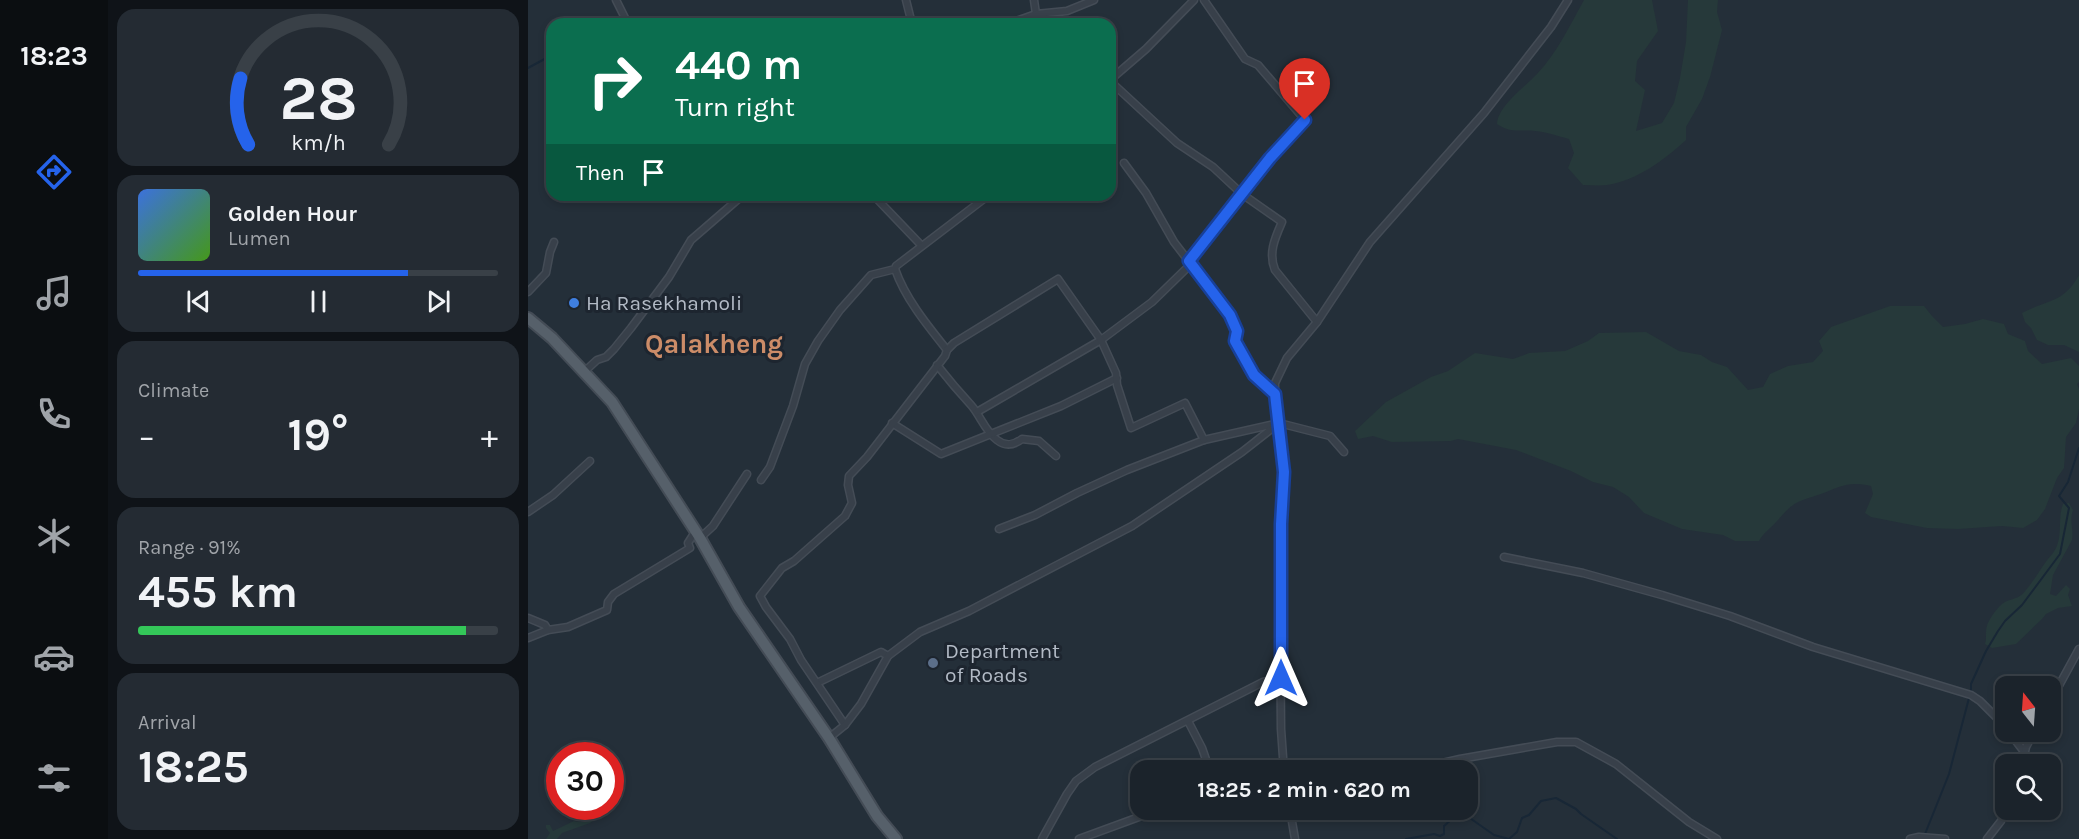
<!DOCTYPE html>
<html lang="en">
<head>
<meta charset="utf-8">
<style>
  :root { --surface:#1b232b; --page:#242b33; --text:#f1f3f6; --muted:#a0a4a9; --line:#394047; --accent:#2563eb }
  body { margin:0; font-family:Karla,sans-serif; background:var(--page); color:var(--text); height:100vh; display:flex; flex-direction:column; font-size:22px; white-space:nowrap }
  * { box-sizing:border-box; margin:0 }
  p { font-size:20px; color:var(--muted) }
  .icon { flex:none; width:33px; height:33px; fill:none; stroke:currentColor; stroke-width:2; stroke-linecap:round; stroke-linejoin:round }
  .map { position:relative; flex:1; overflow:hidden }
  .side { display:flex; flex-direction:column; gap:9px; padding:9px; background:#0f1318; width:420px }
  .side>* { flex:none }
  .guide { position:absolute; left:18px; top:18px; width:570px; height:183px; border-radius:18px; box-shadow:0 3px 9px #0003,0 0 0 2px var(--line); background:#0b6e4f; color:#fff; overflow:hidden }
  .needle { width:39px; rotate:343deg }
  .tools { position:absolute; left:1467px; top:676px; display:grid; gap:12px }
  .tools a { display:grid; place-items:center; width:66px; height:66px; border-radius:12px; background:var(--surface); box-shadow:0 3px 9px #0003,0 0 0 2px var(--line); font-size:30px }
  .speed { position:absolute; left:18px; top:742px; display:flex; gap:12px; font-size:30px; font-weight:700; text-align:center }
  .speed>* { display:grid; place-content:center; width:78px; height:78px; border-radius:50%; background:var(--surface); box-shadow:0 3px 9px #0003,0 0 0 2px var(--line); line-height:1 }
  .speed .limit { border:9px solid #d22; background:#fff; color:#111 }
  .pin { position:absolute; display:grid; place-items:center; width:51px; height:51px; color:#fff; margin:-62px -26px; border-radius:50% 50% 50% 0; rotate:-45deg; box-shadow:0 0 6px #0007 }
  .pin .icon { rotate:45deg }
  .me { position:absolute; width:66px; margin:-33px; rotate:0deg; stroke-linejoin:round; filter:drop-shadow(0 0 4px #0008) }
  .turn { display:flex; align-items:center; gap:21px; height:126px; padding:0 30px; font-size:27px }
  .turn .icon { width:78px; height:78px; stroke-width:2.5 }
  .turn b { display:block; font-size:42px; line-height:51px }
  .then { display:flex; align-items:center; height:57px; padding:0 30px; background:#0003; gap:12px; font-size:22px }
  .big { font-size:45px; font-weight:700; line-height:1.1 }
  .side .widget { flex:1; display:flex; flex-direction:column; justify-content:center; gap:9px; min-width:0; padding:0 21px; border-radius:18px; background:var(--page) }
  .side .dial { align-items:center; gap:0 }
  .dial svg { height:156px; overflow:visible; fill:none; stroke:var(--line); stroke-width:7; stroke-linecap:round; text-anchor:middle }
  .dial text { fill:var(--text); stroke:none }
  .song { display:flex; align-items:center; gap:18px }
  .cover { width:72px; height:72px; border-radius:9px; background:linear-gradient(135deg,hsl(220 70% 55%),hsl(100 70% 35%)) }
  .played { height:6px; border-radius:3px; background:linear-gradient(90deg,var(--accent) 75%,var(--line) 75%) }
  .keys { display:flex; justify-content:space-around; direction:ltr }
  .heat { display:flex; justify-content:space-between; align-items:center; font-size:33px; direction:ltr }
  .charge { height:9px; border-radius:4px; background:linear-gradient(90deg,#34c759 91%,var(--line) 0) }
  .trip { position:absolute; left:602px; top:760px; width:348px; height:60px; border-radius:18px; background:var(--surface); box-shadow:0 3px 9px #0003,0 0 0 2px var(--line); font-weight:700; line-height:60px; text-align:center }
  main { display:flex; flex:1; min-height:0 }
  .tab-bar { display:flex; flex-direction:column; width:108px; justify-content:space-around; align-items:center; background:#0b0e11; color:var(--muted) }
  .tab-bar .icon { width:42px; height:42px }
  .tab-bar .active { color:var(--accent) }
  .tab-bar b { font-size:27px; color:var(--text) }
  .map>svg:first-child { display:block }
  .green { fill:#26393a }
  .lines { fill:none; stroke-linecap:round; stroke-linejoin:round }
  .stream { stroke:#182736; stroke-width:2 }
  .minor-casing { stroke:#444c56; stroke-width:9 }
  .primary-casing { stroke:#444c56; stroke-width:14 }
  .minor { stroke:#38404a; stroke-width:6 }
  .primary { stroke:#56606a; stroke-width:10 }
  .route-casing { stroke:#184099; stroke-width:15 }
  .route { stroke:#2563eb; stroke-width:10 }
  .shop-dot { fill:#3f7fe0; stroke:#1d252f; stroke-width:2 }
  .service-dot { fill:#5c6f8a; stroke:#1d252f; stroke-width:2 }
  .labels { text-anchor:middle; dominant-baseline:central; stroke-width:6; stroke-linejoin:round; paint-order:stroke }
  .poi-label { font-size:21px; fill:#b3bbc6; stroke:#1d252f; text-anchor:start }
  .district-label { font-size:27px; font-weight:bold; fill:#cc8c68; stroke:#1d252f }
</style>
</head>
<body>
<main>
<nav class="tab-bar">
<b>18:23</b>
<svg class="icon active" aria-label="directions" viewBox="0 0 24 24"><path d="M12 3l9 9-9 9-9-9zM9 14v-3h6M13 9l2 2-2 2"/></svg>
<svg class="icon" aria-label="music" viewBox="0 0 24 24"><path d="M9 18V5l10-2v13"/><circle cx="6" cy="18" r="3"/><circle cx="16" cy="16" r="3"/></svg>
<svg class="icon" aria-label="phone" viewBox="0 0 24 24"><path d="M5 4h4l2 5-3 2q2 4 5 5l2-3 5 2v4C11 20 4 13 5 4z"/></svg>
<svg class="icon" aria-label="climate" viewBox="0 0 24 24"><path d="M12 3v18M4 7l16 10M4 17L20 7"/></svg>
<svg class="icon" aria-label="car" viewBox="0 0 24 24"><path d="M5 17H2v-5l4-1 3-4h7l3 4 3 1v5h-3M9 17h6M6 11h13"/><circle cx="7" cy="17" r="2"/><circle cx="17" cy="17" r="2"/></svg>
<svg class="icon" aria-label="filters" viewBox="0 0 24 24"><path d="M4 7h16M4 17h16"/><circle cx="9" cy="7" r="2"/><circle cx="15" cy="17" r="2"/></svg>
</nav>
<section class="side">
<div class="widget dial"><svg viewBox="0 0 100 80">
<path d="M14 69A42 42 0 1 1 86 69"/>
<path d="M14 69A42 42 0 0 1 10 35" stroke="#2563eb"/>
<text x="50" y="56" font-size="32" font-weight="700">28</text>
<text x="50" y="72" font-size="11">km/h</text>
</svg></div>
<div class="widget">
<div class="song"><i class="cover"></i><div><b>Golden Hour</b><p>Lumen</p></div></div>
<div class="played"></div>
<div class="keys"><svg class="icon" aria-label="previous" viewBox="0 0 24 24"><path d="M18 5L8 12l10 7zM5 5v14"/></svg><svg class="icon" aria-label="pause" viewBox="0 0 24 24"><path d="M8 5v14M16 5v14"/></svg><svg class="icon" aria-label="next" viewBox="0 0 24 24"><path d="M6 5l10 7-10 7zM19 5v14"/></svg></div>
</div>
<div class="widget"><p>Climate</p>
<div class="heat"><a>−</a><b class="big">19°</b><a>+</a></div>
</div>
<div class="widget"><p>Range · 91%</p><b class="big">455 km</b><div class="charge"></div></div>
<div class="widget"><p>Arrival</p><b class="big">18:25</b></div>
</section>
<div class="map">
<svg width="1551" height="839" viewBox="0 0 1551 839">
  <rect width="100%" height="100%" fill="#242f39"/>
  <g class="green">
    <path d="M1056,0H1124L1130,31L1109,61L1107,81L1117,90L1108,131L1134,123L1146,103L1152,78L1158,42L1160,0H1190L1189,12L1194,30L1182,77L1174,99L1158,127V140C1136,160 1110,180 1079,185C1072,186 1063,185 1055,185L1040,168L1046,153L1041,139C1030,136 1019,132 1007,131C991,129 984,134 969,124C970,106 997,87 1009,74C1029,53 1042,25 1056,0Z"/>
    <path d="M1551,275V352L1536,345H1520L1509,340L1503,328L1497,322L1494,313C1520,299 1535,304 1551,275Z"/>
    <path d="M1362,306H1396L1404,316L1415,327L1437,324L1455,319L1476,324L1480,334L1497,341L1500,351L1514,364L1543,358L1551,366V382L1549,384L1551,389V409L1548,423L1538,437L1536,468L1529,478L1517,509L1509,520L1495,528L1474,526L1430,529L1399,528L1343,517L1337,513L1345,494L1343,486C1320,481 1314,486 1293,494C1270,502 1267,500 1250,520C1243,528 1236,532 1231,541H1207L1195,535L1154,529L1116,513L1101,497L1085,487L1065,482L1043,471L988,450L930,439L923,441L864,442L845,436L830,439L827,431L858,402L903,377L920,371L947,353L985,359L1001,353L1037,351L1060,341L1071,333L1118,332L1151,351L1173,355L1184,362L1199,367L1220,390L1235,387L1242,374L1260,366L1285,362L1295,351L1291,341L1303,327Z"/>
    <path d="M1541,503L1545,510C1541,521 1546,529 1544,540L1525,575L1522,594L1528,596L1538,585L1542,589L1540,595L1544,606L1530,608L1518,614L1514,619L1488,644L1464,648L1457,644C1459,638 1457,632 1459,626C1461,619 1471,604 1479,601C1487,598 1492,598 1498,590C1508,578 1515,564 1525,553C1536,539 1529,519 1535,504Z"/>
    <path d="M89,800L90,804L62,823L34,833L29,839H18L22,833L18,828V825H22L25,831L46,821C61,826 68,807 82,807L83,802Z"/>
  </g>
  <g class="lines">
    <g class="stream">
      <path d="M0,68L24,55"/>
      <path d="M1443,691V684L1458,651L1470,631L1477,621L1494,605L1532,554L1541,508L1531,496L1540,482L1551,448"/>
      <path d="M1397,834L1421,774L1441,698"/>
      <path d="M878,839L906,834L912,836L916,834V826L924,819L939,816L966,835L981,839L989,832L994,818L1001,815L1013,801L1028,798L1048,809L1053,814L1089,839"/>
    </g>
    <g class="minor-casing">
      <g id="minor">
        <path d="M88,0L100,24"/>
        <path d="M378,0L384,24"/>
        <path d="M506,0L508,14"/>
        <path d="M308,24H313"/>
        <path d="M480,24L508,14L539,11L566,0"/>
        <path d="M582,80L618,49L666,0"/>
        <path d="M582,81L649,143L685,167L714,194L754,222C747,238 740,253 747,270L789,322"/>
        <path d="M596,163L618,193L646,242L702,315L709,331L707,341L726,375L747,395"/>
        <path d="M354,195L349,199L393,245"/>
        <path d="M661,261L742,158L777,120L730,65L717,59L676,0"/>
        <path d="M367,269C377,298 399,325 419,350"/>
        <path d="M0,292L18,273L22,252L26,242"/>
        <path d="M409,365C420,379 431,392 443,405C452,415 457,431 469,440C478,447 486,445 494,439L511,441L528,456"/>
        <path d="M57,371L69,360L78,357L86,349L103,328L141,277L163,240L215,195"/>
        <path d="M449,412L573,340L624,302L663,264"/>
        <path d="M364,423L413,454L533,406L589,378"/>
        <path d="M751,423L756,472L753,506L752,626L753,729L756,771"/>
        <path d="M233,480L242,467L265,406L277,364L290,341L312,310L343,275L367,269L368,266L461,195"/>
        <path d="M0,512L25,495L62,461"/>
        <path d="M471,529L507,515L549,493L599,470L676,440L751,423L802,436L816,452"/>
        <path d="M172,538L185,526L219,474"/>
        <path d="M976,557L1055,573L1134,595L1202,616L1285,647L1443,695L1452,701L1478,727"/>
        <path d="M0,618L17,625L20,630"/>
        <path d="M0,638L20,630L40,627L79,610L80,602L86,594L162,548L160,543L167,532"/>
        <path d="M289,683L353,652L360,656"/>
        <path d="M1522,702L1551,649"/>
        <path d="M660,721L674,748L682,771"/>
        <path d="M317,725L273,660L262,639L238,607L232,596L254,568L266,561L317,516L324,503L320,485L321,476L339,457L417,356L419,350L426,343L530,279L573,340L588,373L589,385L603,428L657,403L676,440"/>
        <path d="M1481,732L1497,753"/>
        <path d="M301,738L317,725L333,704L360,656L392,632L441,611L604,526L714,452L751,423L747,405V383L759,358L789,322L842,242L956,113L1023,27L1040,0"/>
        <path d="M1494,765L1498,747L1506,732"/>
        <path d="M879,771L932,759L1029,742H1048L1088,764L1161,822L1189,839"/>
        <path d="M762,810L767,839"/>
        <path d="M514,839L539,794L548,781L567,767L735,682L753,678"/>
        <path d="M551,839L630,810"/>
        <path d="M1382,839L1391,837L1417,839"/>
        <path d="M1459,839L1473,821L1478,810"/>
      </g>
    </g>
    <g class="primary-casing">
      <path id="primary" d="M0,318L24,338L84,402L172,538L211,607L301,738L349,816L368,839"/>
    </g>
    <use href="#minor" class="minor"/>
    <use href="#primary" class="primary"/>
  </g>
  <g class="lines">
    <g class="route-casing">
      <path id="route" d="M753,678V524L756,472L747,394L726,375L707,341L709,331L702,315L661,261L742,158L777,120"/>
    </g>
    <use href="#route" class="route"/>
  </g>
  <circle class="shop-dot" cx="46" cy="303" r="6"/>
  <circle class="service-dot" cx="405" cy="663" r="6"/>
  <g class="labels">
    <g class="poi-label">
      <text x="58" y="303">Ha Rasekhamoli</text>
      <text x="417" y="651">Department<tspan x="417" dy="24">of Roads</tspan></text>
    </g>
    <g class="district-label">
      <text x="186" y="344">Qalakheng</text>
    </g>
  </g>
</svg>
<div class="tools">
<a><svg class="needle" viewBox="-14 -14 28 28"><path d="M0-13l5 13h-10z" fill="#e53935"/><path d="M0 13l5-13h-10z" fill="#a0a4a9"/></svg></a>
<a><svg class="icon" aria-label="search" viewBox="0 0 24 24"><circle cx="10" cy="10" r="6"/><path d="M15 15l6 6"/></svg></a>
</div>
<div class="speed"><div class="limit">30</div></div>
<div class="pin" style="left:777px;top:120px;background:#d93025"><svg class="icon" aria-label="arrive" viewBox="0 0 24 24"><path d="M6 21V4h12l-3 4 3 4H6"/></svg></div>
<svg class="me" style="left:753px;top:678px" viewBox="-20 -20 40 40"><path d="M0-17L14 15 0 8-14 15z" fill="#2563eb" stroke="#fff" stroke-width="4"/></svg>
<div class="trip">18:25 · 2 min · 620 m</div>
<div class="guide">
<div class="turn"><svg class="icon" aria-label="right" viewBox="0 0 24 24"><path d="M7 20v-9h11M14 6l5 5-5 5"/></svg><div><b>440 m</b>Turn right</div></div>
<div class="then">Then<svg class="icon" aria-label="arrive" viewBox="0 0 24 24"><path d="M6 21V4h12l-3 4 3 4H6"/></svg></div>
</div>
</div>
</main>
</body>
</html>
